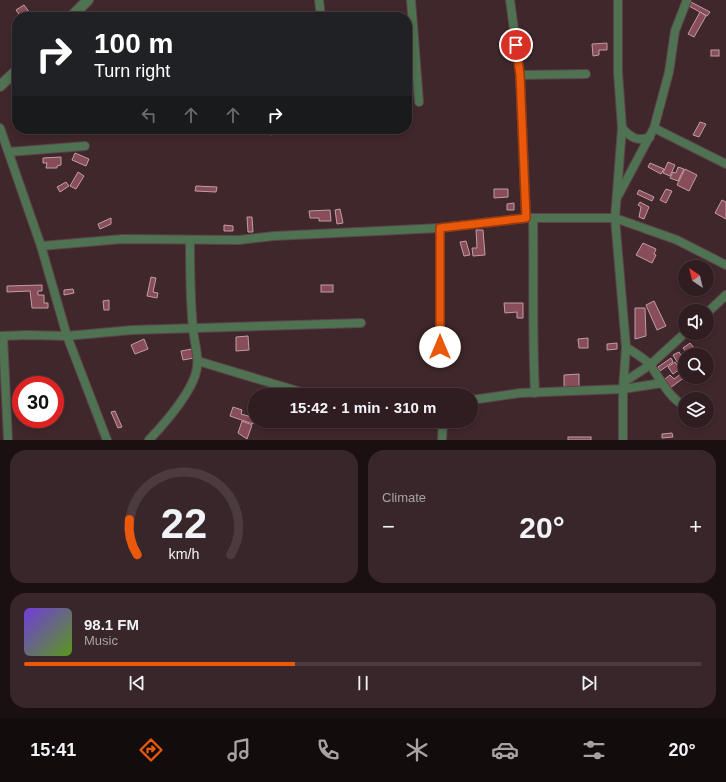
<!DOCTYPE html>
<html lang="en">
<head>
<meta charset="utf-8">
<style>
  :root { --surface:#301d21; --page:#38262a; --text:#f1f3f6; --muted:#a8a2a5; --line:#4b3b3f; --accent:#ea580c }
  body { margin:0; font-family:Arial,sans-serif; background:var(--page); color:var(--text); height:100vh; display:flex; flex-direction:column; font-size:15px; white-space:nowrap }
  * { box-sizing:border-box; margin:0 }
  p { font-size:13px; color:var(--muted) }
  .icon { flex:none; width:22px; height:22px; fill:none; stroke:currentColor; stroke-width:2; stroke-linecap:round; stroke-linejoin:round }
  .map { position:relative; height:440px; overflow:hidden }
  .side { display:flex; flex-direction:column; gap:10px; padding:10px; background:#1a1012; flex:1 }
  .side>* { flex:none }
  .banner { position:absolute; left:12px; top:12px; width:400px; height:122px; border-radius:16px; box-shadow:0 2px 6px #0003,0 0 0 1px var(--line); background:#202124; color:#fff; overflow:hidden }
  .needle { width:26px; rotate:325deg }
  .fabs { position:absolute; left:678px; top:260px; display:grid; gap:8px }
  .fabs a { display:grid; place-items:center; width:36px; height:36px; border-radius:50%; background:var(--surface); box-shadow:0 2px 6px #0003,0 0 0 1px var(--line); font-size:20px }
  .speed { position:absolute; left:12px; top:376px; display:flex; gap:8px; font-size:20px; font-weight:700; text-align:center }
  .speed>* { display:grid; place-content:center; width:52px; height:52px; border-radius:50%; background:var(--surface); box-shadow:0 2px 6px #0003,0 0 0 1px var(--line); line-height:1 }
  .speed .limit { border:6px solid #d22; background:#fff; color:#111 }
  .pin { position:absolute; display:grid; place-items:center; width:34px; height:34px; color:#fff; margin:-17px; border:2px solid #fff; border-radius:50%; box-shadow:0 1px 4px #0007 }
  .me { position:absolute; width:44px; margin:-22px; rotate:0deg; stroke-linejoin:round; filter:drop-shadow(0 0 3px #0008) }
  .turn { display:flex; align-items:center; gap:14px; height:84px; padding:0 16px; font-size:18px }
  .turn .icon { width:52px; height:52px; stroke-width:2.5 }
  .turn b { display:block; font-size:28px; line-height:34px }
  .lanes { display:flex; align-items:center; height:38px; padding:0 16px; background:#0003; justify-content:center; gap:20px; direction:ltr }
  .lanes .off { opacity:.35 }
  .big { font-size:30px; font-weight:600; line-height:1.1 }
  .side .widget { flex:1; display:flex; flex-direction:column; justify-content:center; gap:6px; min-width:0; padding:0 14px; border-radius:16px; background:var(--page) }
  .side .dial { align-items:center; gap:0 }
  .dial svg { height:104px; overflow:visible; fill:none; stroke:var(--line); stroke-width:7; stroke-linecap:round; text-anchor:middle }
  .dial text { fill:var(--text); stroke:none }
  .song { display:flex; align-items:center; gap:12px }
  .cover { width:48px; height:48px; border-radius:6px; background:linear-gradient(135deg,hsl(260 70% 55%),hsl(90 70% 35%)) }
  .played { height:4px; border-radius:2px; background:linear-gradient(90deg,var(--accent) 40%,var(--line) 40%) }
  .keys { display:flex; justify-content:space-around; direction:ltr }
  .heat { display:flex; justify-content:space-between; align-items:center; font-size:22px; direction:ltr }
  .side .tiles { flex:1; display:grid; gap:10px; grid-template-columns:1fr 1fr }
  .widget:last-child { grid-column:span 2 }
  .trip { position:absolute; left:248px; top:388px; width:230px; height:40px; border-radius:20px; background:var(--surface); box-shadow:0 2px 6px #0003,0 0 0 1px var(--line); font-weight:600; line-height:40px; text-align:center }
  .tabs { display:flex; height:64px; justify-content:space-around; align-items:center; background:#130c0d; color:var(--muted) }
  .tabs .icon { width:28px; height:28px }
  .tabs .active { color:var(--accent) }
  .tabs b { font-size:18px; color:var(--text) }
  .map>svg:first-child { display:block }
  .building { fill:#894c59; stroke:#bf9fa4 }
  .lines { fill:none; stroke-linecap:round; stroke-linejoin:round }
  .minor-casing { stroke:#5b4448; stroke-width:10 }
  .tertiary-casing { stroke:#5b4448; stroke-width:12 }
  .minor { stroke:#4f7252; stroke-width:8 }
  .tertiary { stroke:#4f7252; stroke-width:10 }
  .route-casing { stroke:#983908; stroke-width:10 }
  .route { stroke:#ea580c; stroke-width:7 }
</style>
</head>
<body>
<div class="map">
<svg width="726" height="440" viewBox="0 0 726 440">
  <rect width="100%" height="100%" fill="#40272c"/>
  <g class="building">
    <path d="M691,2L710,12L707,16L689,6Z"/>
    <path d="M24,5L30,13L24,17H21L16,10Z"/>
    <path d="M700,12L706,16L694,37L688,34Z"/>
    <path d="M607,43V50H599V55L593,56L592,44Z"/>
    <rect x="711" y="50" width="8" height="6"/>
    <path d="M700,122L706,124L699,137L693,135Z"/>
    <path d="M272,129H279L280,132L270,135L269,130Z"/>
    <path d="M75,153L89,159L86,166L72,160Z"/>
    <path d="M61,157V165L57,166V168H46L47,163H43V158Z"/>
    <path d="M668,162L675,165L670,176L663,173Z"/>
    <path d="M650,163L664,169L661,174L648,167Z"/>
    <path d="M678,167L684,169L678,181L670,178L673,172L676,173Z"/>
    <path d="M685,169L697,175L689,191L677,185Z"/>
    <path d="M78,172L84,176L76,189L70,186Z"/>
    <path d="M66,182L69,186L60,192L57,187Z"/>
    <path d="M196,186L217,187L216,192L195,191Z"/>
    <path d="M494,189H508V197L494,198Z"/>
    <path d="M666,189L672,191L666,203L660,200Z"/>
    <path d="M639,190L654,197L652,201L637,194Z"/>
    <path d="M722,200L726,202V219L715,213Z"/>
    <path d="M640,202L649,207L644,219L639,217L641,207L638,205Z"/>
    <path d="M514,203V210H507V204Z"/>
    <path d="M340,209L343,223L337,224L335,210Z"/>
    <path d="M330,210L331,221H319V218H310L309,211Z"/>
    <path d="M247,217H252L253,232H248Z"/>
    <path d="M111,218V224L100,229L98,224Z"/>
    <path d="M224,225L233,226V231H224Z"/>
    <path d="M476,230H483L485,255L473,256L472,248H477Z"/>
    <path d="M466,241L470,255L464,256L460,242Z"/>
    <path d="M643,243L656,249L654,254L656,255L652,263L636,255Z"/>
    <path d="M151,277L156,278L153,292L158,293L157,298L147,296Z"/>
    <path d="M42,285V291H38V295H44V303H48V308H32L30,291L7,292V286Z"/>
    <rect x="321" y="285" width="12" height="7"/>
    <path d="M73,289L74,293L64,295V290Z"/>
    <path d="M109,300V310H104L103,301Z"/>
    <path d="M654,301L666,326L657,330L646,305Z"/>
    <path d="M504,303H523V318H517V312L505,313Z"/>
    <path d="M635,308H645L646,336L635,339Z"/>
    <path d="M248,336L249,350L236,351V337Z"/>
    <path d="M588,338V348H579L578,339Z"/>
    <path d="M144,339L148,349L135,354L131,345Z"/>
    <path d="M617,343V349L607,350V344Z"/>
    <path d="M690,343L695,349L688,354L683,348Z"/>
    <path d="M192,349L194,358L183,360L181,351Z"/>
    <path d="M679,352L685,362V375L673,355Z"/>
    <path d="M671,358L673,362L660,371L658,367Z"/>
    <path d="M675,362L680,369L673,374L668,367Z"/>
    <path d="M682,373L685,377L670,388L665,379L670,375L674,379Z"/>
    <path d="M579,374V387H564V375Z"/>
    <path d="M233,407L242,410L241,414L255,418L253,424L230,416Z"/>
    <path d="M115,411L122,427L118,428L111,412Z"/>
    <path d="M242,421L252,425L247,439L238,433Z"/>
    <path d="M672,433L673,437L662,438V434Z"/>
    <rect x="568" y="437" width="23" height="3"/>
  </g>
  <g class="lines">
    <g class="minor-casing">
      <g id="minor">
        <path d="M319,0L321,17"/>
        <path d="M411,0L419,102"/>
        <path d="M510,0L520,75L526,218"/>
        <path d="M618,0V72L622,128L615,218L626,347L623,389V440"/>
        <path d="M520,75L586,74"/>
        <path d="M0,128L41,246L67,336L107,440"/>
        <path d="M622,128C631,138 638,142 650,137"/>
        <path d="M654,128L726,164"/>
        <path d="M9,152L85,146"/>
        <path d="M618,196L654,128L669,72L675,31L687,0"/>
        <path d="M533,218C534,277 532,335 535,393"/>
        <path d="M440,228V347"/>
        <path d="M41,246L123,239L239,240L274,236L440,228L526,218H615L677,240L726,265"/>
        <path d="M707,313L726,295"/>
        <path d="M0,336L29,335L67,336L132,330L361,323"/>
        <path d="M3,336L8,440"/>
        <path d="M626,347C634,353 645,358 651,366C660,379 669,397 683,405"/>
        <path d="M198,361L311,395"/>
        <path d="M624,382L650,365L685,333"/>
        <path d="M471,400L520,393L623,389L662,383"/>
        <path d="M149,440C165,423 187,398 195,376C201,360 194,344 193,328C190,299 190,269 190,240"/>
        <path d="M442,440L443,421"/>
      </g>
    </g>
    <g class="tertiary-casing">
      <g id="tertiary">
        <path d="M71,17L88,0"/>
        <path d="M0,86L17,70"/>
      </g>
    </g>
    <use href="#minor" class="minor"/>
    <use href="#tertiary" class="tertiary"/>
  </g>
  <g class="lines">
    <g class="route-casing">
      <path id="route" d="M440,347V228L526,218L520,75L516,45"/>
    </g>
    <use href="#route" class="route"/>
  </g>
</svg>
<div class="fabs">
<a><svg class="needle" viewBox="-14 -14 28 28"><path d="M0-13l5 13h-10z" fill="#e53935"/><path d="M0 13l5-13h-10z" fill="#a8a2a5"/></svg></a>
<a><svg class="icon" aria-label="sound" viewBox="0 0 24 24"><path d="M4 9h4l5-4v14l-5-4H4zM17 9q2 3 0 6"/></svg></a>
<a><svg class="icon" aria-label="search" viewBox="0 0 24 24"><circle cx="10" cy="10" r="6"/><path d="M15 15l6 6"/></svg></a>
<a><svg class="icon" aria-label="layers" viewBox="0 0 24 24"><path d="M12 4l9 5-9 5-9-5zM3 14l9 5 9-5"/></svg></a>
</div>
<div class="speed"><div class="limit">30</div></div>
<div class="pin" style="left:516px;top:45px;background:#d93025"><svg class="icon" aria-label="arrive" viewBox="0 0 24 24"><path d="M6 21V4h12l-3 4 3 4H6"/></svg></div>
<svg class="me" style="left:440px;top:347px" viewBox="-20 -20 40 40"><circle r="19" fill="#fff"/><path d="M0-13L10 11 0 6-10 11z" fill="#ea580c"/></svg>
<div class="trip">15:42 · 1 min · 310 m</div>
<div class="banner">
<div class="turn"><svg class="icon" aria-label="right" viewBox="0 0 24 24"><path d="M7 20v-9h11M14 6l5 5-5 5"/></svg><div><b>100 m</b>Turn right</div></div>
<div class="lanes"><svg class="icon off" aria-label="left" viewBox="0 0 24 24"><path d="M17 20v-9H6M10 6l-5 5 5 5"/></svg><svg class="icon off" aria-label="ahead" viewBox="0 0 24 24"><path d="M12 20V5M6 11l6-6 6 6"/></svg><svg class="icon off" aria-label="ahead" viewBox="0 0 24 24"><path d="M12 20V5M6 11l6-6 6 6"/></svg><svg class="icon" aria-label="right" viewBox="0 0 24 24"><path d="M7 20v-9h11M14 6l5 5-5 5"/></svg></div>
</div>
</div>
<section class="side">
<div class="tiles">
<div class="widget dial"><svg viewBox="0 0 100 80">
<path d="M14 69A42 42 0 1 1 86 69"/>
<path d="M14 69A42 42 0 0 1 8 42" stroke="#ea580c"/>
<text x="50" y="56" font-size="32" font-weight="700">22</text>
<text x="50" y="72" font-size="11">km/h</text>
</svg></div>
<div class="widget"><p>Climate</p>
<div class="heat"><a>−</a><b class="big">20°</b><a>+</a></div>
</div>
<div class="widget">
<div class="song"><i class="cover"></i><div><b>98.1 FM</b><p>Music</p></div></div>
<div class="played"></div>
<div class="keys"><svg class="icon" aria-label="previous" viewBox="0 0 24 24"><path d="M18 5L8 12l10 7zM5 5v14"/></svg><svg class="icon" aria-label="pause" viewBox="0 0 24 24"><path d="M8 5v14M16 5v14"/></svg><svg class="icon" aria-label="next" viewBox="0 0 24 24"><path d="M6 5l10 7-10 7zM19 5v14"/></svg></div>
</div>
</div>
</section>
<nav class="tabs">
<b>15:41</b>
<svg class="icon active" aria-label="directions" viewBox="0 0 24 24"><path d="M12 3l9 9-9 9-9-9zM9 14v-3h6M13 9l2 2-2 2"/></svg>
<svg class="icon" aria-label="music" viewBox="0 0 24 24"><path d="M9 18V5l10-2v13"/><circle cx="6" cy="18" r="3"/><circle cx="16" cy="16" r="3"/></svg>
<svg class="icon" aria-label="phone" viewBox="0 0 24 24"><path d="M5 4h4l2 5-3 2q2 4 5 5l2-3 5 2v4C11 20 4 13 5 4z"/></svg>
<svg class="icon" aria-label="climate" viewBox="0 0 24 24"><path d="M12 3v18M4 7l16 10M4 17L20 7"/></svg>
<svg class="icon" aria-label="car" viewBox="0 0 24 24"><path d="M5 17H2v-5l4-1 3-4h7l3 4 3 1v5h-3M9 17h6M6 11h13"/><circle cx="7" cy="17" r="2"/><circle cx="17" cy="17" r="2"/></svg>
<svg class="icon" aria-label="filters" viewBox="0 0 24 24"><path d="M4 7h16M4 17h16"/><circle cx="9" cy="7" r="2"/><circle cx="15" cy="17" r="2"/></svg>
<b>20°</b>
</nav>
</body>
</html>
